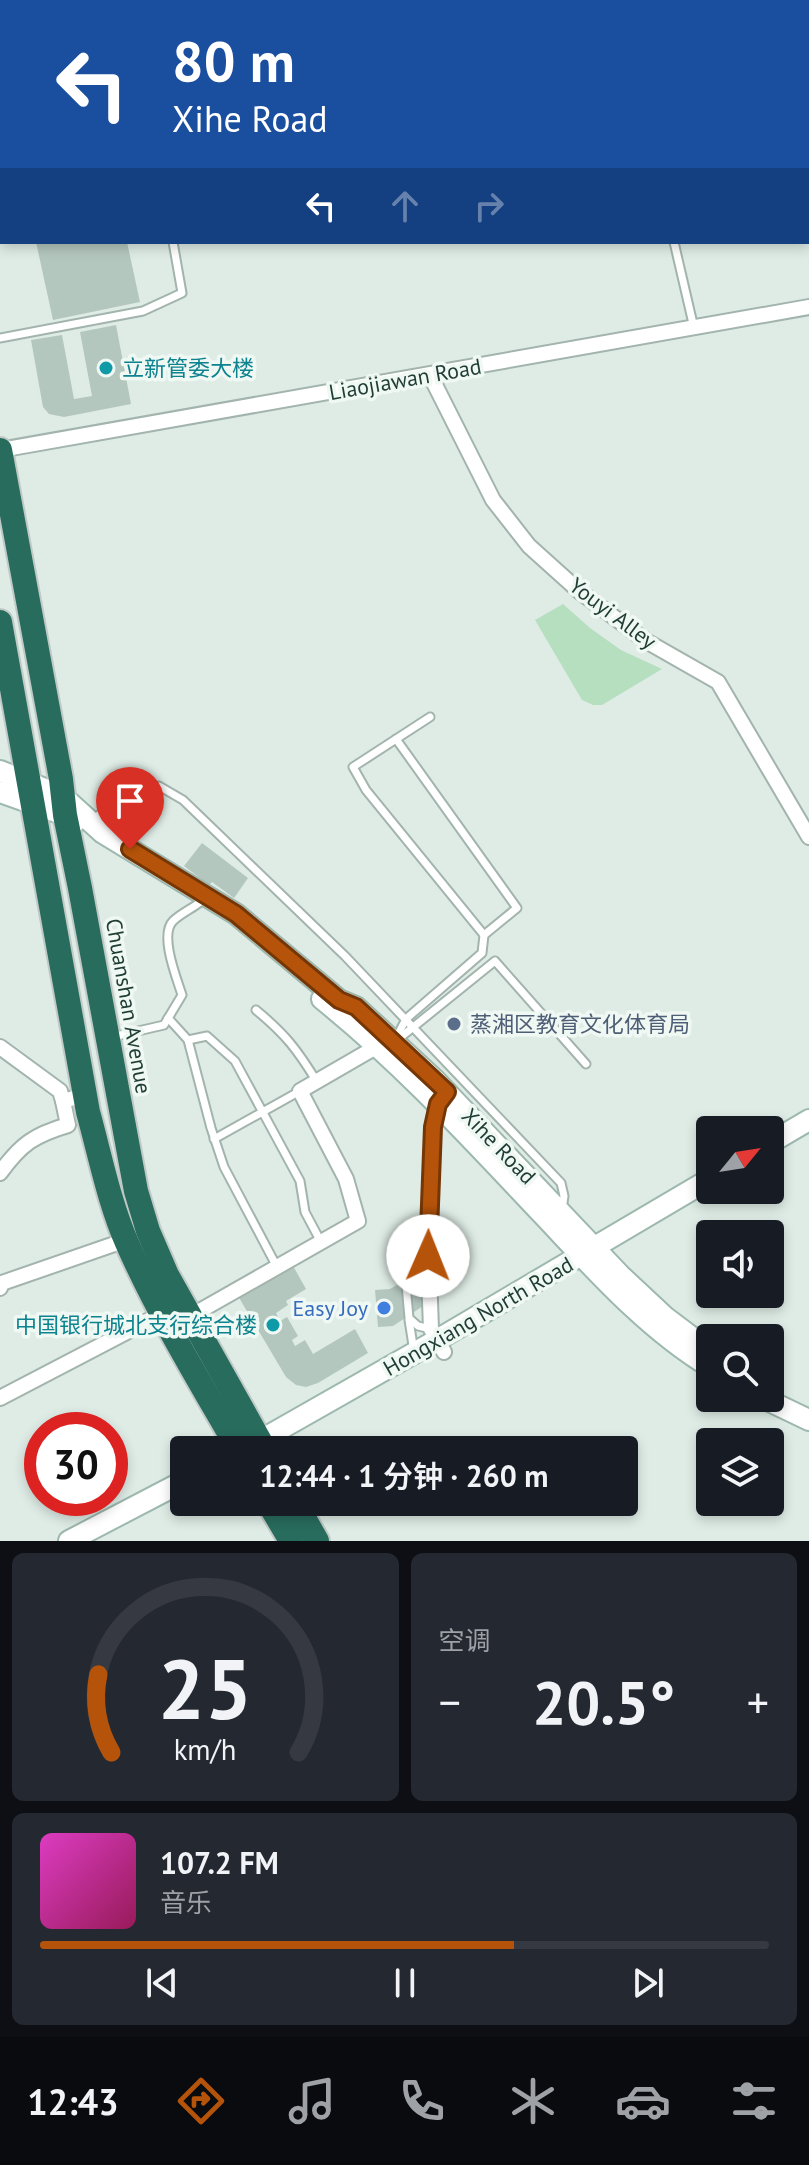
<!DOCTYPE html>
<html lang="zh">
<head>
<meta charset="utf-8">
<style>
  :root { --surface:#171b24; --page:#242831; --text:#f1f3f6; --muted:#9ea1a6; --line:#363941; --accent:#b45309 }
  body { margin:0; font-family:"PT Sans","Noto Sans SC",sans-serif; background:var(--page); color:var(--text); height:100vh; display:flex; flex-direction:column; font-size:30px; white-space:nowrap }
  * { box-sizing:border-box; margin:0 }
  p { font-size:26px; color:var(--muted) }
  .icon { flex:none; width:44px; height:44px; fill:none; stroke:currentColor; stroke-width:2; stroke-linecap:round; stroke-linejoin:round }
  .map { position:relative; height:1541px; overflow:hidden }
  .sheet { display:flex; flex-direction:column; gap:12px; padding:12px; background:#0d0f14; flex:1 }
  .sheet>* { flex:none }
  .top-card { position:absolute; left:0px; top:0px; width:810px; height:244px; box-shadow:0 4px 12px #0003; background:#1a4fa0; color:#fff; overflow:hidden }
  .needle { width:52px; rotate:60deg }
  .fabs { position:absolute; left:696px; top:1116px; display:grid; gap:16px }
  .fabs a { display:grid; place-items:center; width:88px; height:88px; border-radius:8px; background:var(--surface); box-shadow:0 4px 12px #0003; font-size:40px }
  .speed { position:absolute; left:24px; top:1412px; display:flex; gap:16px; font-size:40px; font-weight:700; text-align:center }
  .speed>* { display:grid; place-content:center; width:104px; height:104px; border-radius:50%; background:var(--surface); box-shadow:0 4px 12px #0003; line-height:1 }
  .speed .limit { border:12px solid #d22; background:#fff; color:#111 }
  .pin { position:absolute; display:grid; place-items:center; width:68px; height:68px; color:#fff; margin:-82px -34px; border-radius:50% 50% 50% 0; rotate:-45deg; box-shadow:0 0 8px #0007 }
  .pin .icon { rotate:45deg }
  .me { position:absolute; width:88px; margin:-44px; rotate:1deg; stroke-linejoin:round; filter:drop-shadow(0 0 6px #0008) }
  .turn { display:flex; align-items:center; gap:28px; height:168px; padding:0 40px; font-size:36px }
  .turn .icon { width:104px; height:104px; stroke-width:2.5 }
  .turn b { display:block; font-size:56px; line-height:68px }
  .lanes { display:flex; align-items:center; height:76px; padding:0 40px; background:#0003; justify-content:center; gap:40px; direction:ltr }
  .lanes .off { opacity:.35 }
  .big { font-size:60px; font-weight:600; line-height:1.1 }
  .sheet .tile { flex:1; display:flex; flex-direction:column; justify-content:center; gap:12px; min-width:0; padding:0 28px; border-radius:12px; background:var(--page) }
  .sheet .dial { align-items:center; gap:0 }
  .dial svg { height:208px; overflow:visible; fill:none; stroke:var(--line); stroke-width:7; stroke-linecap:round; text-anchor:middle }
  .dial text { fill:var(--text); stroke:none }
  .song { display:flex; align-items:center; gap:24px }
  .cover { width:96px; height:96px; border-radius:12px; background:linear-gradient(135deg,hsl(310 70% 55%),hsl(330 70% 35%)) }
  .played { height:8px; border-radius:4px; background:linear-gradient(90deg,var(--accent) 65%,var(--line) 65%) }
  .keys { display:flex; justify-content:space-around; direction:ltr }
  .heat { display:flex; justify-content:space-between; align-items:center; font-size:44px; direction:ltr }
  .sheet .tiles { flex:1; display:grid; gap:12px; grid-template-columns:1fr 1fr }
  .tile:last-child { grid-column:span 2 }
  .trip { position:absolute; left:170px; top:1436px; width:468px; height:80px; border-radius:8px; background:var(--surface); box-shadow:0 4px 12px #0003; font-weight:600; line-height:80px; text-align:center }
  .dock { display:flex; height:128px; justify-content:space-around; align-items:center; background:#090b0e; color:var(--muted) }
  .dock .icon { width:56px; height:56px }
  .dock .active { color:var(--accent) }
  .dock b { font-size:36px; color:var(--text) }
  .map>svg:first-child { display:block }
  .green { fill:#b6dfc0 }
  .building { fill:#b4c7bf }
  .lines { fill:none; stroke-linecap:round; stroke-linejoin:round }
  .lane-casing { stroke:#a2b4ad; stroke-width:11 }
  .street-casing { stroke:#a2b4ad; stroke-width:18 }
  .secondary-casing { stroke:#9db8ae; stroke-width:24 }
  .highway-casing { stroke:#c0c9c6; stroke-width:28 }
  .lane { stroke:#fff; stroke-width:7 }
  .street { stroke:#fff; stroke-width:14 }
  .secondary { stroke:#fff; stroke-width:20 }
  .highway { stroke:#286c5d; stroke-width:24 }
  .route-casing { stroke:#753606; stroke-width:20 }
  .route { stroke:#b45309; stroke-width:14 }
  .culture-dot { fill:#0f9aa8; stroke:#f0f8f4; stroke-width:3 }
  .service-dot { fill:#5c6f8a; stroke:#f0f8f4; stroke-width:3 }
  .shop-dot { fill:#3f7fe0; stroke:#f0f8f4; stroke-width:3 }
  .labels { text-anchor:middle; dominant-baseline:central; stroke-width:7; stroke-linejoin:round; paint-order:stroke }
  .culture-label { font-size:22px; fill:#0d838f; stroke:#f0f8f4; text-anchor:start }
  .street-label { font-size:22px; fill:#1f3d35; stroke:#f0f8f4 }
  .service-label { font-size:22px; fill:#4e5e75; stroke:#f0f8f4; text-anchor:start }
  .shop-label { font-size:22px; fill:#366cbe; stroke:#f0f8f4; text-anchor:end }
</style>
</head>
<body>
<div class="map">
<svg width="809" height="1541" viewBox="0 0 809 1541">
  <rect width="100%" height="100%" fill="#dfece6"/>
  <path class="green" d="M563,604L590,628L621,650L662,669L602,705H593L582,700L535,620Z"/>
  <g class="building">
    <path d="M36,242H127L140,302L53,320Z"/>
    <path d="M116,325L131,404L64,417L49,414L43,407L31,340L62,335L74,399L92,396L80,332Z"/>
    <path d="M202,843L248,878L234,898L212,882L209,885L184,866Z"/>
    <path d="M292,1264L306,1289L286,1301L288,1305L276,1313L280,1321L287,1317L298,1336L292,1340L295,1346L305,1340L313,1354L355,1329L368,1353L318,1383L306,1387L296,1385L286,1377L238,1296Z"/>
    <path d="M424,1269L426,1304L393,1326L378,1327L375,1290L390,1289Z"/>
  </g>
  <g class="lines">
    <g class="lane-casing">
      <g id="lane">
        <path d="M628,0L629,2"/>
        <path d="M674,242L694,328"/>
        <path d="M0,338L143,311L182,293L173,242"/>
        <path d="M396,739L517,908L484,935"/>
        <path d="M91,821L121,798L159,786L183,800L345,956L561,1183L564,1196L562,1210"/>
        <path d="M256,1010C285,1034 297,1049 317,1082"/>
        <path d="M168,1018L188,1040L211,1128L224,1167L277,1267"/>
        <path d="M112,1037L164,1025L182,995C177,979 159,935 173,921C180,914 191,909 199,903"/>
        <path d="M188,1040L207,1036L235,1061L300,1181L305,1212L321,1242"/>
        <path d="M395,1040L406,1019L482,953L484,935L366,790L353,767L430,717"/>
        <path d="M396,1041L495,961L586,1064"/>
        <path d="M214,1139L300,1091"/>
        <path d="M428,1256L408,1267L405,1273L409,1318L418,1326L431,1329"/>
        <path d="M409,1320L414,1352"/>
      </g>
    </g>
    <g class="street-casing">
      <g id="street">
        <path d="M430,375L493,500L529,546L579,591L646,641L718,682L809,837"/>
        <path d="M0,450L809,307"/>
        <path d="M0,1047L60,1091L63,1101"/>
        <path d="M442,1099L438,1104L433,1127L428,1245L431,1329L444,1352"/>
        <path d="M0,1173C21,1144 34,1135 68,1125L63,1101L85,1095"/>
        <path d="M0,1288L2,1283L126,1240"/>
        <path d="M189,1317L358,1221L346,1179L300,1091L376,1047"/>
        <path d="M0,1398L161,1314"/>
      </g>
    </g>
    <g class="secondary-casing">
      <g id="secondary">
        <path d="M0,771L62,796L103,833L236,914L339,1000L356,1007L434,1079L620,1275L665,1317L710,1351"/>
        <path d="M0,792L65,815L75,822"/>
        <path d="M322,999C403,1064 473,1141 544,1216C595,1270 646,1328 710,1367"/>
        <path d="M770,1143L809,1120"/>
        <path d="M763,1398L809,1420"/>
        <path d="M247,1448L437,1340L710,1179"/>
        <path d="M69,1541L184,1481"/>
      </g>
    </g>
    <g class="highway-casing">
      <g id="highway">
        <path d="M0,450L61,779L65,815L80,888L136,1191L148,1231L167,1275L265,1450"/>
        <path d="M0,622L88,1112C100,1155 109,1202 127,1243C159,1315 200,1382 239,1450"/>
        <path d="M268,1502L291,1541"/>
        <path d="M295,1502L317,1541"/>
      </g>
    </g>
    <use href="#lane" class="lane"/>
    <use href="#street" class="street"/>
    <use href="#secondary" class="secondary"/>
    <use href="#highway" class="highway"/>
  </g>
  <g class="lines">
    <g class="route-casing">
      <path id="route" d="M130,849L236,914L339,1000L356,1007L447,1092L438,1104L433,1127L428,1256"/>
    </g>
    <use href="#route" class="route"/>
  </g>
  <g class="culture-dot">
    <circle cx="106" cy="368" r="8"/>
    <circle cx="273" cy="1325" r="8"/>
  </g>
  <circle class="service-dot" cx="454" cy="1024" r="8"/>
  <circle class="shop-dot" cx="384" cy="1308" r="8"/>
  <g class="labels">
    <g class="culture-label">
      <text x="122" y="368">立新管委大楼</text>
      <text x="257" y="1325" text-anchor="end">中国银行城北支行综合楼</text>
    </g>
    <g class="street-label">
      <text transform="translate(405 379) rotate(-10)">Liaojiawan Road</text>
      <text transform="translate(613 613) rotate(37)">Youyi Alley</text>
      <text transform="translate(129 1006) rotate(80)">Chuanshan Avenue</text>
      <text transform="translate(499 1146) rotate(46)">Xihe Road</text>
      <text transform="translate(478 1316) rotate(-30)">Hongxiang North Road</text>
    </g>
    <g class="service-label">
      <text x="470" y="1024">蒸湘区教育文化体育局</text>
    </g>
    <g class="shop-label">
      <text x="368" y="1308">Easy Joy</text>
    </g>
  </g>
</svg>
<div class="fabs">
<a><svg class="needle" viewBox="-14 -14 28 28"><path d="M0-13l5 13h-10z" fill="#e53935"/><path d="M0 13l5-13h-10z" fill="#9ea1a6"/></svg></a>
<a><svg class="icon" aria-label="sound" viewBox="0 0 24 24"><path d="M4 9h4l5-4v14l-5-4H4zM17 9q2 3 0 6"/></svg></a>
<a><svg class="icon" aria-label="search" viewBox="0 0 24 24"><circle cx="10" cy="10" r="6"/><path d="M15 15l6 6"/></svg></a>
<a><svg class="icon" aria-label="layers" viewBox="0 0 24 24"><path d="M12 4l9 5-9 5-9-5zM3 14l9 5 9-5"/></svg></a>
</div>
<div class="speed"><div class="limit">30</div></div>
<div class="pin" style="left:130px;top:849px;background:#d93025"><svg class="icon" aria-label="arrive" viewBox="0 0 24 24"><path d="M6 21V4h12l-3 4 3 4H6"/></svg></div>
<svg class="me" style="left:428px;top:1256px" viewBox="-20 -20 40 40"><circle r="19" fill="#fff"/><path d="M0-13L10 11 0 6-10 11z" fill="#b45309"/></svg>
<div class="trip">12:44 · 1 分钟 · 260 m</div>
<div class="top-card">
<div class="turn"><svg class="icon" aria-label="left" viewBox="0 0 24 24"><path d="M17 20v-9H6M10 6l-5 5 5 5"/></svg><div><b>80 m</b>Xihe Road</div></div>
<div class="lanes"><svg class="icon" aria-label="left" viewBox="0 0 24 24"><path d="M17 20v-9H6M10 6l-5 5 5 5"/></svg><svg class="icon off" aria-label="ahead" viewBox="0 0 24 24"><path d="M12 20V5M6 11l6-6 6 6"/></svg><svg class="icon off" aria-label="right" viewBox="0 0 24 24"><path d="M7 20v-9h11M14 6l5 5-5 5"/></svg></div>
</div>
</div>
<section class="sheet">
<div class="tiles">
<div class="tile dial"><svg viewBox="0 0 100 80">
<path d="M14 69A42 42 0 1 1 86 69"/>
<path d="M14 69A42 42 0 0 1 9 39" stroke="#b45309"/>
<text x="50" y="56" font-size="32" font-weight="700">25</text>
<text x="50" y="72" font-size="11">km/h</text>
</svg></div>
<div class="tile"><p>空调</p>
<div class="heat"><a>−</a><b class="big">20.5°</b><a>+</a></div>
</div>
<div class="tile">
<div class="song"><i class="cover"></i><div><b>107.2 FM</b><p>音乐</p></div></div>
<div class="played"></div>
<div class="keys"><svg class="icon" aria-label="previous" viewBox="0 0 24 24"><path d="M18 5L8 12l10 7zM5 5v14"/></svg><svg class="icon" aria-label="pause" viewBox="0 0 24 24"><path d="M8 5v14M16 5v14"/></svg><svg class="icon" aria-label="next" viewBox="0 0 24 24"><path d="M6 5l10 7-10 7zM19 5v14"/></svg></div>
</div>
</div>
</section>
<nav class="dock">
<b>12:43</b>
<svg class="icon active" aria-label="directions" viewBox="0 0 24 24"><path d="M12 3l9 9-9 9-9-9zM9 14v-3h6M13 9l2 2-2 2"/></svg>
<svg class="icon" aria-label="music" viewBox="0 0 24 24"><path d="M9 18V5l10-2v13"/><circle cx="6" cy="18" r="3"/><circle cx="16" cy="16" r="3"/></svg>
<svg class="icon" aria-label="phone" viewBox="0 0 24 24"><path d="M5 4h4l2 5-3 2q2 4 5 5l2-3 5 2v4C11 20 4 13 5 4z"/></svg>
<svg class="icon" aria-label="climate" viewBox="0 0 24 24"><path d="M12 3v18M4 7l16 10M4 17L20 7"/></svg>
<svg class="icon" aria-label="car" viewBox="0 0 24 24"><path d="M5 17H2v-5l4-1 3-4h7l3 4 3 1v5h-3M9 17h6M6 11h13"/><circle cx="7" cy="17" r="2"/><circle cx="17" cy="17" r="2"/></svg>
<svg class="icon" aria-label="filters" viewBox="0 0 24 24"><path d="M4 7h16M4 17h16"/><circle cx="9" cy="7" r="2"/><circle cx="15" cy="17" r="2"/></svg>
</nav>
</body>
</html>
